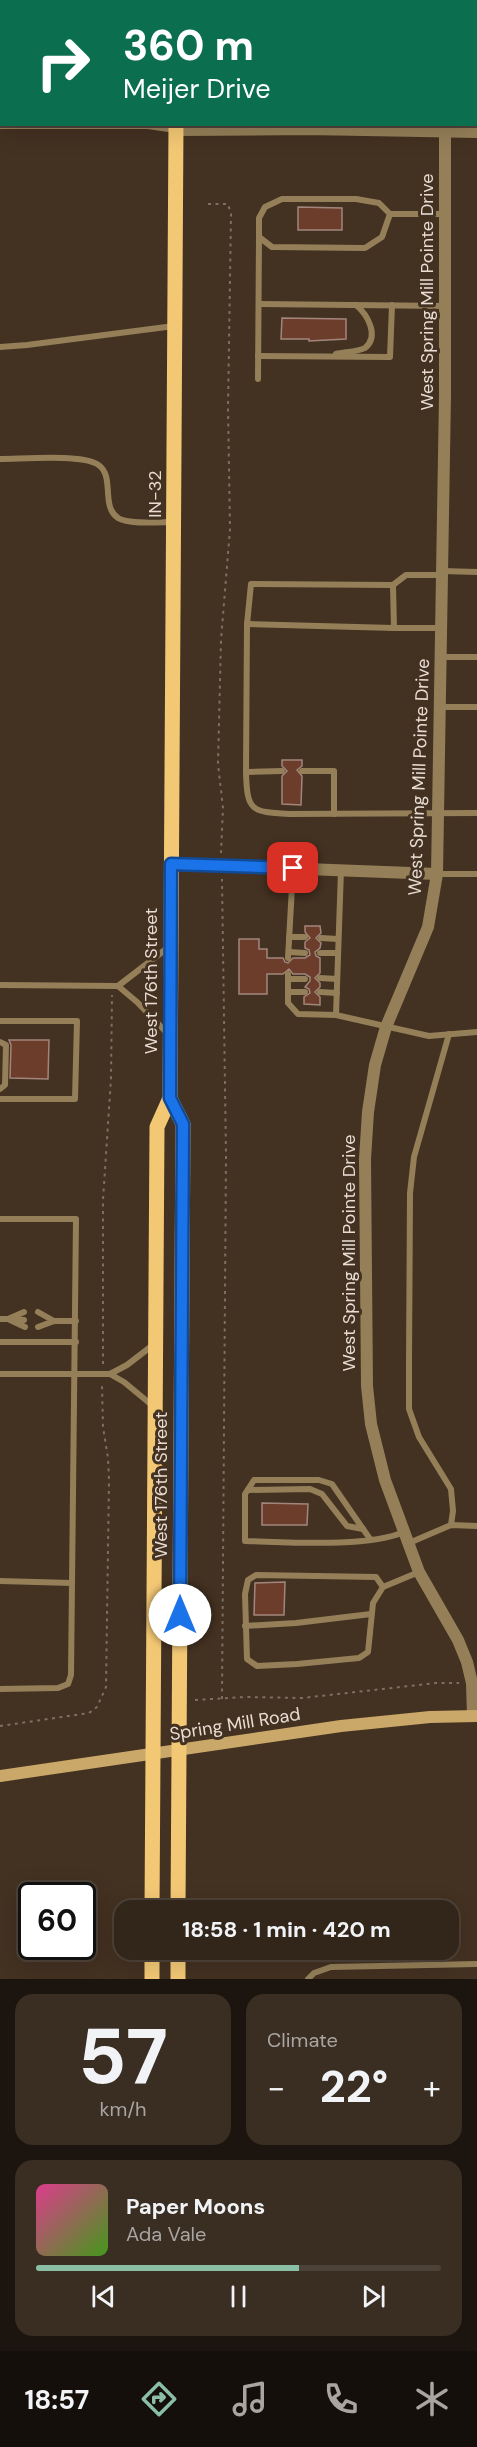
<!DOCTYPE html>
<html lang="en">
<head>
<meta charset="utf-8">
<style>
  :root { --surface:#322519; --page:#3a2d22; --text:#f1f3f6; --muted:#a8a5a2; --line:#4d4238; --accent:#8abfa5 }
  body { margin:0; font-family:"DM Sans",sans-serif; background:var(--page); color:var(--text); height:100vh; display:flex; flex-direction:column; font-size:22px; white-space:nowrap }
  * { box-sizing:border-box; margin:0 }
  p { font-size:20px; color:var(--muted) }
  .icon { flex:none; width:33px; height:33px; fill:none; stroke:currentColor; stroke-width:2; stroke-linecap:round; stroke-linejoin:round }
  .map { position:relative; height:1979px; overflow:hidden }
  .details { display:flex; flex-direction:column; gap:15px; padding:15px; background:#1c140e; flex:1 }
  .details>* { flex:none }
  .banner { position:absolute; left:0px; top:0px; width:477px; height:126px; box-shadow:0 6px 24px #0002,0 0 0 2px var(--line); background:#0b6e4f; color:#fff; overflow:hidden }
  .speed { position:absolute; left:18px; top:1882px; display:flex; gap:12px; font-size:30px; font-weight:700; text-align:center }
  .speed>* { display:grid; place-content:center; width:78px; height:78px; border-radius:50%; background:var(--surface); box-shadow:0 6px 24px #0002,0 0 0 2px var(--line); line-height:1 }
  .speed .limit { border:3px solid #111; border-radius:9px; background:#fff; color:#111 }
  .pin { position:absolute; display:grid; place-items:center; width:51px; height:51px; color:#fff; margin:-26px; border-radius:12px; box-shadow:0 3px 9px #0006 }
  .me { position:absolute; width:66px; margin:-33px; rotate:0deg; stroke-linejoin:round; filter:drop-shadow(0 0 4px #0008) }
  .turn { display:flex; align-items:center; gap:21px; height:126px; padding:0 24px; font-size:27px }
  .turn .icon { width:78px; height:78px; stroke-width:2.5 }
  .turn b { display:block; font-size:42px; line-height:51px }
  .big { font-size:45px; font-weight:700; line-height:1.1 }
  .details .card { flex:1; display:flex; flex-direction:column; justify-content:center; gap:9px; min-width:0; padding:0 21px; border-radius:18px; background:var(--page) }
  .details .dial { align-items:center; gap:0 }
  .dial b { font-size:78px; line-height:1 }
  .song { display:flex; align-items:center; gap:18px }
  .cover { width:72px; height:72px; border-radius:9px; background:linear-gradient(135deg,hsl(330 70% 55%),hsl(100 70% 35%)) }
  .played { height:6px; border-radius:3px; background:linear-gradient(90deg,var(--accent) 65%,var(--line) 65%) }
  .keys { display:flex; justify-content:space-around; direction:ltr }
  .heat { display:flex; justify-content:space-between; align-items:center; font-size:33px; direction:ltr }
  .details .tiles { flex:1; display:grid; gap:15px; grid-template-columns:1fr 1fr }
  .card:last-child { grid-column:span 2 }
  .trip { position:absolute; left:114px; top:1900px; width:345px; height:60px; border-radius:18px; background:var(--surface); box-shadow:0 6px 24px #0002,0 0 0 2px var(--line); font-weight:700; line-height:60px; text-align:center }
  .tab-bar { display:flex; height:96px; justify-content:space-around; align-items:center; background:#140f0a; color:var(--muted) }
  .tab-bar .icon { width:42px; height:42px }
  .tab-bar .active { color:var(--accent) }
  .tab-bar b { font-size:27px; color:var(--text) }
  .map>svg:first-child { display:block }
  .building { fill:#6d3d2c; stroke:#a2867c; stroke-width:1.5 }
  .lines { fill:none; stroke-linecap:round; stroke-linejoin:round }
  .path { stroke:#7f6f62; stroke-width:2; stroke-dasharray:3 4.5; stroke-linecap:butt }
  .lane { stroke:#947f58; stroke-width:6 }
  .street { stroke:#947f58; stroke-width:12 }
  .secondary { stroke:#c9a869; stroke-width:12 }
  .primary { stroke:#f3c875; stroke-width:15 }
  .route-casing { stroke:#114b97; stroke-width:15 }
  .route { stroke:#1a73e8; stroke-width:10 }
  .labels { text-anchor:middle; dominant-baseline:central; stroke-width:6; stroke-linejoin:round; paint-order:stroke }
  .street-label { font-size:18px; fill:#e8dcd3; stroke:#433121 }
</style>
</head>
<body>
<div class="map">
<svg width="477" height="1979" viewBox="0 0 477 1979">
  <rect width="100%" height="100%" fill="#433121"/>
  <g class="building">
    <path d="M298,207L342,208V230H298Z"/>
    <path d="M282,318L346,319V339L309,341V339H281Z"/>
    <path d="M282,760H302V766L297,770L302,776L301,805L282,804V776L287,771L282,766Z"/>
    <path d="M305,926H320L321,933L316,938L321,943L320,948L315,952L316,956L320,958V973L315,978L320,983V987L315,992L320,997V1005L304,1004V997L310,993L309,989L305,987L310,981V977L305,974H293L289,969L283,974H267V994H239V939H259V949H267V958H283L285,962L288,963L293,958H305L310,955L309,950L305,948V942L310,938L305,932Z"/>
    <path d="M49,1040L48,1079L10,1078L11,1045L9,1040Z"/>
    <path d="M262,1503L308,1504L307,1525H262Z"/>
    <path d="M285,1582L284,1615H254L255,1583Z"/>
  </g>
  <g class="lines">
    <g class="path">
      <path d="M226,0V2"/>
      <path d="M208,204H228L231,214L228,408L230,529L221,640L218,764L223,808L221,853"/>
      <path d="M103,1364V1200L111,1079L112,995"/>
      <path d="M222,1699L226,1156L222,879"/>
      <path d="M195,1700L246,1697L302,1698L436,1683H459"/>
      <path d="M0,1726L89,1713L97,1707L106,1687L109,1480L108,1458L103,1427L102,1385"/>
    </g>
    <g class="lane">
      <path d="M262,0L263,2"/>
      <path d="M476,76L477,77"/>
      <path d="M0,126H148L175,130"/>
      <path d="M390,214L382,237L365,248L272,247L259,237V218L265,207L282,199H356L379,203L390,214H445"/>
      <path d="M259,304L445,306"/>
      <path d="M0,347L27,345L174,326"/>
      <path d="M336,354C344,352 358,352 365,348C380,336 367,314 356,305"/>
      <path d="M258,356L390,357L392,305"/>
      <path d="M258,379L259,237"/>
      <path d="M0,459C22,459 80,454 97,464C116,475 100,506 118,518C129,525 161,522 174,522"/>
      <path d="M442,571L477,572"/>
      <path d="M393,585L251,584L247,624L246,772C247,811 251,812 289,814L477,813"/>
      <path d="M247,624L394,628"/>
      <path d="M441,628H394L393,585L406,575H442"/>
      <path d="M441,657H477"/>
      <path d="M440,707H477"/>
      <path d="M302,771H334V814"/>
      <path d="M246,772L282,771"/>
      <path d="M437,874H477"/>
      <path d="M289,937H305"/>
      <path d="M321,938L338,939"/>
      <path d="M289,952L305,953"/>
      <path d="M320,953H338"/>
      <path d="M288,958L293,869"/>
      <path d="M288,974V1003L298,1014L336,1015L429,1036L477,1032"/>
      <path d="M320,978L337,979"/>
      <path d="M288,979H305"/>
      <path d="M0,985L118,986L137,1002L167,1033"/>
      <path d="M118,986L170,946"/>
      <path d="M288,992H305"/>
      <path d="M320,992L337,993"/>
      <path d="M336,1015L341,870"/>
      <path d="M0,1021H77L75,1099H0"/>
      <path d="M449,1034L414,1157L410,1193L409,1363V1409L419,1437L451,1489L453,1511L451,1525"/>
      <path d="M0,1042L6,1045L5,1085L0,1089"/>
      <path d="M0,1219H76L72,1583"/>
      <path d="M38,1312L54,1321"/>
      <path d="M0,1319H8L25,1327"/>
      <path d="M8,1319L24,1312"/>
      <path d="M12,1319L24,1320"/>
      <path d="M38,1327L54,1321H76"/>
      <path d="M0,1342H76"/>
      <path d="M0,1374H110L127,1365L153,1345"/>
      <path d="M110,1374L124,1382L153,1406"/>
      <path d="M248,1490L310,1489L322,1494L347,1526L363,1529"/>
      <path d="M370,1539L332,1484L319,1480H254L245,1494V1541C287,1542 367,1548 404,1532"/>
      <path d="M409,1543L451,1525L477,1526"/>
      <path d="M0,1581L72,1583L71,1675L68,1684L58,1688L0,1689"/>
      <path d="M383,1587L376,1577L256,1575L248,1580L245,1594L247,1659L257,1666L297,1664L359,1658L368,1652L373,1603L383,1587L419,1572"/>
      <path d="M245,1626L296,1623L371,1614"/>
      <path d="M308,1979L314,1973L331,1967L477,1964"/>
    </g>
    <g class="street">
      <path d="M176,130L309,129L477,132"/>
      <path d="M445,132V395L437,874L428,927L386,1027L375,1065L368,1112L365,1159L367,1386L371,1424L385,1480L419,1572L458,1640L467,1662L472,1683L473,1716"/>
      <path d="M171,864L437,874"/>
    </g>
    <path class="secondary" d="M0,1776L341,1726L430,1717L477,1716"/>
    <g class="primary">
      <path d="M164,2V0"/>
      <path d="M190,2V0"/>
      <path d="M170,1098L183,1124L178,1911"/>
      <path d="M152,1911L157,1127L170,1098L176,124"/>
      <path d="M152,1979V1950"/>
      <path d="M178,1979V1950"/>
    </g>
  </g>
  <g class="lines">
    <g class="route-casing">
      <path id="route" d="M180,1615L183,1124L170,1098L171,864L293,868"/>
    </g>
    <use href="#route" class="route"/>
  </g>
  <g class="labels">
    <g class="street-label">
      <text transform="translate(427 292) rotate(-90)">West Spring Mill Pointe Drive</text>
      <text transform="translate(155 494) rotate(-90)">IN-32</text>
      <text transform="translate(419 777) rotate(-88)">West Spring Mill Pointe Drive</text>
      <text transform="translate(151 981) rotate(-90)">West 176th Street</text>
      <text transform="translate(349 1253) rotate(-90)">West Spring Mill Pointe Drive</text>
      <text transform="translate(161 1485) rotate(-90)">West 176th Street</text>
      <text transform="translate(235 1724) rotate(-9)">Spring Mill Road</text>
    </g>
  </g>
</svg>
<div class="speed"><div class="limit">60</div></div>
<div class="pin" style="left:293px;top:868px;background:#d93025"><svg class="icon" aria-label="arrive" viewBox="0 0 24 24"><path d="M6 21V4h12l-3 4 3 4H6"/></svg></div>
<svg class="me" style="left:180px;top:1615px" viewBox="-20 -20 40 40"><circle r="19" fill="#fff"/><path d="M0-13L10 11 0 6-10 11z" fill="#1a73e8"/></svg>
<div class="trip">18:58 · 1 min · 420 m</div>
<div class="banner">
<div class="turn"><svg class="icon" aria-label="right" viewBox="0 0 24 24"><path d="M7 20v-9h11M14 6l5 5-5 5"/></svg><div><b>360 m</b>Meijer Drive</div></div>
</div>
</div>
<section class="details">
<div class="tiles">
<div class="card dial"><b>57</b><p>km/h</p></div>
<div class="card"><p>Climate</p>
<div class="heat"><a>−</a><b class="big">22°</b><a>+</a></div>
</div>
<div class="card">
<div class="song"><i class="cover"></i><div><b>Paper Moons</b><p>Ada Vale</p></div></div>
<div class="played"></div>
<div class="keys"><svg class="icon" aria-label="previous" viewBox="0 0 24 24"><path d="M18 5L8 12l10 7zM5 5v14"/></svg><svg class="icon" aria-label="pause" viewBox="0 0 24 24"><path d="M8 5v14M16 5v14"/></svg><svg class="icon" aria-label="next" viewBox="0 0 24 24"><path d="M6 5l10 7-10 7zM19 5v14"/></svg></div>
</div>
</div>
</section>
<nav class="tab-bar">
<b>18:57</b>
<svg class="icon active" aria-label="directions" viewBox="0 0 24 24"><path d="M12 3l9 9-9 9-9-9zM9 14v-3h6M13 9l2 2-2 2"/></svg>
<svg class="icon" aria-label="music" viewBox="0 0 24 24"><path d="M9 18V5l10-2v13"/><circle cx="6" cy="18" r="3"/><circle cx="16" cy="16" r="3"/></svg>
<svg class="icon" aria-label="phone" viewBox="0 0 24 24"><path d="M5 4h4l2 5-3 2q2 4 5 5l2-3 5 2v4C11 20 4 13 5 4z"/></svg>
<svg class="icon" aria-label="climate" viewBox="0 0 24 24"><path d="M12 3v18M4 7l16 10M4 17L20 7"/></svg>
</nav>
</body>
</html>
